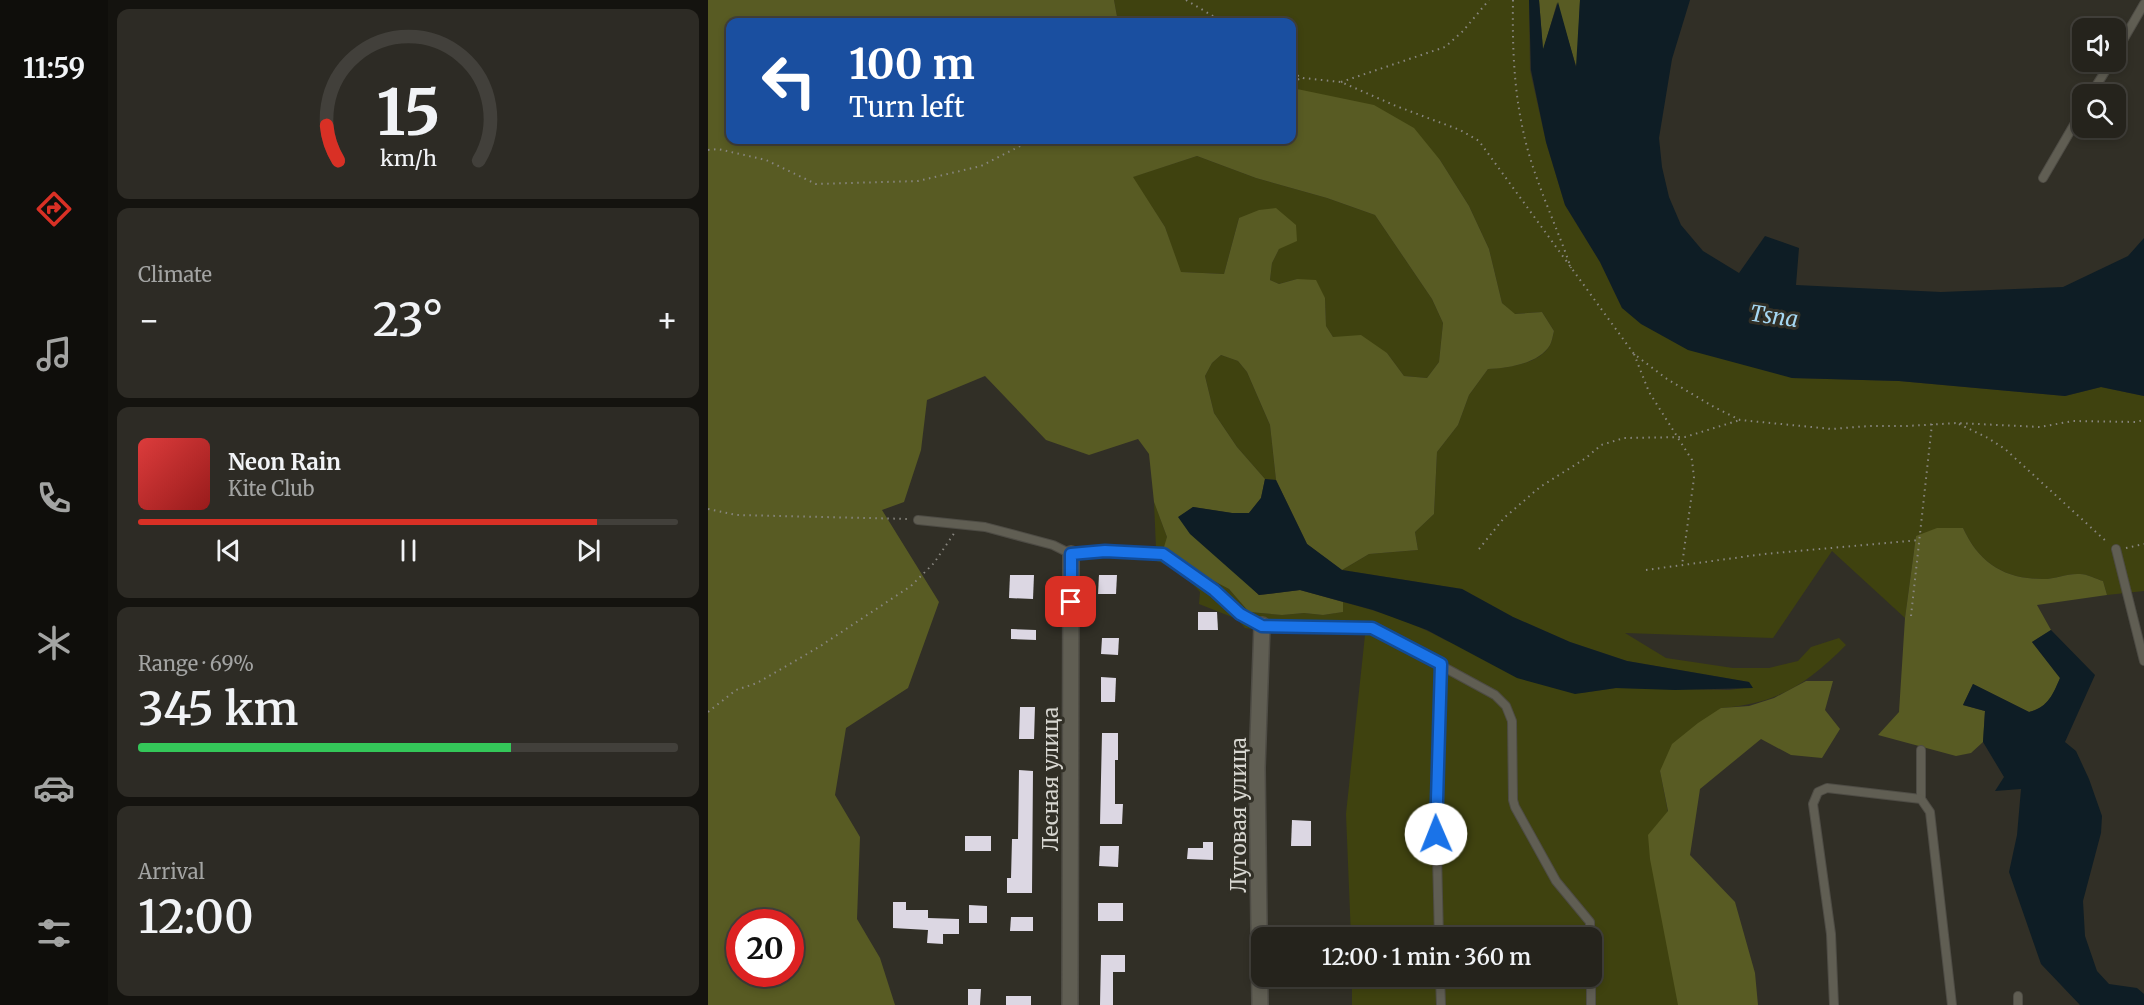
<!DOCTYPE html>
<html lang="en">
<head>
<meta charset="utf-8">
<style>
  :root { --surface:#25231c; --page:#2d2b25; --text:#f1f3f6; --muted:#a3a4a3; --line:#42403b; --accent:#d93025 }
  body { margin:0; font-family:Merriweather,serif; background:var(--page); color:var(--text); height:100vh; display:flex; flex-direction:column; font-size:22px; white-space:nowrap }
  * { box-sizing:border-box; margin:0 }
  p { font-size:20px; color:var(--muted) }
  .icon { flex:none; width:33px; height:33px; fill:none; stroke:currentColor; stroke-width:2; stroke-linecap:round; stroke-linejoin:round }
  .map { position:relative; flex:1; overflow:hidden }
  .details { display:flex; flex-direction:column; gap:9px; padding:9px; background:#14130f; width:600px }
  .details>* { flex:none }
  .guide { position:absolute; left:18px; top:18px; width:570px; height:126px; border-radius:12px; box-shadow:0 3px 9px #0003,0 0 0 2px var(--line); background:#1a4fa0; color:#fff; overflow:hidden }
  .controls { position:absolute; left:1364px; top:18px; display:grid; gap:12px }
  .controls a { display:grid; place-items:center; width:54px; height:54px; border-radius:12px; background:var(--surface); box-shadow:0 3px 9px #0003,0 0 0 2px var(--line); font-size:30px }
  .speed { position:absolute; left:18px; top:909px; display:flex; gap:12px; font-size:30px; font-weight:700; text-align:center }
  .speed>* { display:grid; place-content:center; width:78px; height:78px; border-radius:50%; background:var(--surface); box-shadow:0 3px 9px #0003,0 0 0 2px var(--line); line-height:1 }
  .speed .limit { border:9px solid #d22; background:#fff; color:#111 }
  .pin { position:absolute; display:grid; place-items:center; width:51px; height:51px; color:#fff; margin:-26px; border-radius:12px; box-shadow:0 3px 9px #0006 }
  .me { position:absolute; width:66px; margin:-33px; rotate:359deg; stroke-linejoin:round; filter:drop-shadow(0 0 4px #0008) }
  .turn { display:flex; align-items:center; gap:21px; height:126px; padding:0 24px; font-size:27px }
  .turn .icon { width:78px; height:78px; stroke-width:2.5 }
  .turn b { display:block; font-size:42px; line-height:51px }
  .big { font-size:45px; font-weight:600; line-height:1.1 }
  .details .widget { flex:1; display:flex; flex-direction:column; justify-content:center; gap:9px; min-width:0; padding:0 21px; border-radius:12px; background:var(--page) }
  .details .dial { align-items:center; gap:0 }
  .dial svg { height:156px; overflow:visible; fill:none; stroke:var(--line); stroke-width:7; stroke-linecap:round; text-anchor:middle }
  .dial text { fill:var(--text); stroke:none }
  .song { display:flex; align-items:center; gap:18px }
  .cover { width:72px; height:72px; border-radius:9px; background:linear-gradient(135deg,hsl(0 70% 55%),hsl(0 70% 35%)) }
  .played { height:6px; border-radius:3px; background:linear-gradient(90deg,var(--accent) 85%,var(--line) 85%) }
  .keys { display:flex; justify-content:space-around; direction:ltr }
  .heat { display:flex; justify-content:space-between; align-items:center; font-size:33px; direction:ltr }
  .charge { height:9px; border-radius:4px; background:linear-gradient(90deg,#34c759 69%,var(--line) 0) }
  .trip { position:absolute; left:543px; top:927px; width:351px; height:60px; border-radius:12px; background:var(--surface); box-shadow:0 3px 9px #0003,0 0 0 2px var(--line); font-weight:600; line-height:60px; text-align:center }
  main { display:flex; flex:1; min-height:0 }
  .dock { display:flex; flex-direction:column; width:108px; justify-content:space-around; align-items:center; background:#0f0e0b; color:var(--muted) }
  .dock .icon { width:42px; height:42px }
  .dock .selected { color:var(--accent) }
  .dock b { font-size:27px; color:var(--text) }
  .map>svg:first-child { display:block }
  .green { fill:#3f420f }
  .forest { fill:#585b23; fill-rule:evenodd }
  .water { fill:#0e1d25 }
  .building { fill:#dcd7e3 }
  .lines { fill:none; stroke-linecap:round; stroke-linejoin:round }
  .lane-casing { stroke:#4e4c45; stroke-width:10 }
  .street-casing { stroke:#4e4c45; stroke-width:18 }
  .path { stroke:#88867f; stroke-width:2; stroke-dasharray:1.5 4.5; stroke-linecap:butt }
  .lane { stroke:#605e53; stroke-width:8 }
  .street { stroke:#605e53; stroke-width:15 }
  .route-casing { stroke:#114b97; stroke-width:15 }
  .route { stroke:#1a73e8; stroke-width:10 }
  .labels { text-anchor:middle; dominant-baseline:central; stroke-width:6; stroke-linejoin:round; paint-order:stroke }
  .street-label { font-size:21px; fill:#d7d6d0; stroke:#312f26 }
  .water-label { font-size:22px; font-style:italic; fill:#a5d7f2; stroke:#312f26 }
</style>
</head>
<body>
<main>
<nav class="dock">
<b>11:59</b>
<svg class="icon selected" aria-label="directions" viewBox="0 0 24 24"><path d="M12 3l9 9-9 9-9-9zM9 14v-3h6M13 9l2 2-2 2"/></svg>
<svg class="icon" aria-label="music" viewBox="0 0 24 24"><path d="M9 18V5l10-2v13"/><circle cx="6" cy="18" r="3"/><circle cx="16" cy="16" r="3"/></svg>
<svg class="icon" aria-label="phone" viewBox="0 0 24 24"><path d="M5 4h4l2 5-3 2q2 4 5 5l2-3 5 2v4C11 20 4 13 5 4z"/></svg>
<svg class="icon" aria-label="climate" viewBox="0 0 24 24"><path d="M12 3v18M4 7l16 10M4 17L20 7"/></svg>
<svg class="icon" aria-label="car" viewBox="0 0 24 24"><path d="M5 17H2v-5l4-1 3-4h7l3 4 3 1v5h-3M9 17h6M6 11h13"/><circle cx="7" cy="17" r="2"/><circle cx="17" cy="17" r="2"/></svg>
<svg class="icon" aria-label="filters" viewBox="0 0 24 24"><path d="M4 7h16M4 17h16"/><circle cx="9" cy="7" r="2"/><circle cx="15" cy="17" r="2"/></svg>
</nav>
<section class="details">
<div class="widget dial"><svg viewBox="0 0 100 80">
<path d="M14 69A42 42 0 1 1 86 69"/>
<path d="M14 69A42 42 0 0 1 8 51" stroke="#d93025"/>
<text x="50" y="56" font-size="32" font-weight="700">15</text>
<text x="50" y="72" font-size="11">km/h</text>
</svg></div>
<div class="widget"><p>Climate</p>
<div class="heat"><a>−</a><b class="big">23°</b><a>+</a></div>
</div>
<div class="widget">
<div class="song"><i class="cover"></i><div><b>Neon Rain</b><p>Kite Club</p></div></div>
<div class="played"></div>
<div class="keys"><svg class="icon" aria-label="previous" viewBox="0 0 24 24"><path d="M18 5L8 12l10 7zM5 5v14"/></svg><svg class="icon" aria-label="pause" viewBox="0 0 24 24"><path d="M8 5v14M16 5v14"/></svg><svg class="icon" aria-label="next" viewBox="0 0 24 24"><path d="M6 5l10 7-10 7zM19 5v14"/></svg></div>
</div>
<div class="widget"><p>Range · 69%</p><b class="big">345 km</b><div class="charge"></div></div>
<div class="widget"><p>Arrival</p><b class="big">12:00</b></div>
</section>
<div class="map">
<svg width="1436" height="1005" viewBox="0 0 1436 1005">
  <rect width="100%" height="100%" fill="#312f26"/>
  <g class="green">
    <path d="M406,0H821L822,70L838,142L857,205L892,262L914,308L1084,378L1191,381L1357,396L1393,387L1436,396V591L1399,595L1395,581C1388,579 1379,574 1372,574C1360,573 1348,579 1335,579C1296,579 1271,563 1255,528L1208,536L1197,618L1124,551L1065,638L917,633L958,658L1025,668H1061L1090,661L1103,647L1131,638L1138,645C1098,685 1070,703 1013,708L952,771L997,1005H644V977L884,976V938L643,937L638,814L657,635L564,632L537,628L529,619L491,604L492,592C478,576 459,562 438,558L448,548L446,502L459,537L481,568L521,589L541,612L574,615L596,613L615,615L634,612L635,602C670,611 705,622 737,640L873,693L908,688L1021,690L1044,687L1041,682L919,661L862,642L805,617L754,589L634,570L661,554L710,550L707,532L726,514L729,452L750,425L761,395L780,369C799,368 832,364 842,345C844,341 845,335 846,331L834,312L806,314L794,303L781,249L761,206L732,160L589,89L584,90V22H410Z"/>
    <path d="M489,156L548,178L619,198L667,215L724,299L735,323L731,362L719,378L696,376L679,353L625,337L618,326L617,298L589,279L571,284L562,280L564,263L571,249L531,218L516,274L472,272L457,227L424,177Z"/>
    <path d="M513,355L530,361L539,372L562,425L568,480L557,479L529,447L506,413L497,376L504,363Z"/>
  </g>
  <g class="forest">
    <path d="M0,0H406L410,22H22V140H584V90L589,89L666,105L706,128L732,160L761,206L781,249L794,303L807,314L834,312L846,331C845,335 844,341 842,345C831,364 799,368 780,369L761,395L750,425L729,452L726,514L707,532L710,550L661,554L634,570L599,544L568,480L562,425L539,372L530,361L513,355L504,363L497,376L506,413L529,447L557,479L553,498L541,513H524L485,507L471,517L551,595L592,590L635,602V612L615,615L596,613L574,615L541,612L521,589L481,568L456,547L459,537L446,502L441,454L430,439L381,455L338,440L277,376L219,400L213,450L196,502L174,510L231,602L200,688L138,728L127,795L152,837L149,919L172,958L187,1005H0ZM489,156L548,178L619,198L667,215L724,299L735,323L731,362L719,378L696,376L679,353L653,335L625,337L618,326L617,298L608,280L589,279L571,284L562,280L564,263L571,249L589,241L588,225L568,208L551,210L531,218L516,274L473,272L457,227L425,177ZM32,922H82V974H32Z"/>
    <path d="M831,0H872L869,69L849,3L835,51Z"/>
    <path d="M1229,528H1255C1271,563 1296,579 1335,579C1348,579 1360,573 1372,574C1379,574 1388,579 1395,581L1399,595L1329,605L1343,630L1324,642L1352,678C1345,695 1340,707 1321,712L1265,684L1255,705L1277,711L1275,742L1263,753L1248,756L1170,735L1191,712L1197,618L1208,536Z"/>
    <path d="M1098,681H1125L1117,710L1132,729L1114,758L1083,755L1053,739L992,789L982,855L1027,902L1047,973L1050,1005H970L942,859L940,835L960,811L952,771L964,744L990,723L1013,708L1041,706L1066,698Z"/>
  </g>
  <g class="water">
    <path d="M821,0H831L835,49L850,2L868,67L872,0H982L964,59L951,138L954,167L961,197L973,225L995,251L1031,273L1057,236L1091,248L1088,285L1233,292L1355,287L1420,256L1436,238V396L1393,387L1357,396L1191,381L1084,378L980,350L933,324L914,308L892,262L857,205L838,142L823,70Z"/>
    <path d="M557,479L568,480L599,544L634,570L754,589L805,617L862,642L919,661L1041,682L1045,688L967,690L908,688L867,694L809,678L719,630L665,610L592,590L551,595L482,534L470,517L485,507L524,513H541L553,498Z"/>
    <path d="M1343,630L1387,675L1357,742L1368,751L1381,779L1394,816L1393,833L1375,901L1377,936L1389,971L1401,984L1429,988L1436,994V1005H1372L1333,964L1301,872L1309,835L1313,789L1287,791L1296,777L1275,742L1277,711L1255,705L1265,684L1321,712C1339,708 1345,695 1352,678L1324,642Z"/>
  </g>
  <g class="building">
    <path d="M302,575H326L325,599L301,598Z"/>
    <path d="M391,575H409L408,594H390Z"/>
    <path d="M490,612H509L510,630H490Z"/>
    <path d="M303,629L328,630V640L303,639Z"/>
    <path d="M394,638H411L410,655L393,654Z"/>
    <path d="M393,677L408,678L407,702H393Z"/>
    <path d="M312,707H327L326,739H311Z"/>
    <path d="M394,733H410V760H407V804H415L414,824H392Z"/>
    <path d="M311,770L325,771L324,893H299V878H303L304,839H310Z"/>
    <path d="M584,820L603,821V846H583Z"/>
    <rect x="257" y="836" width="26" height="15"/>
    <path d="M495,842H505V860L479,859L480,848H495Z"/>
    <path d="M392,846H411L410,867L391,866Z"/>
    <path d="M185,902H198V910H220V918L251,919V934H235V944L219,943L220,930L185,928Z"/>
    <rect x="390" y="903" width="25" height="18"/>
    <path d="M261,905L279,906V923H261Z"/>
    <path d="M303,917H325V931H302Z"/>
    <path d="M393,955H417V972H405V1005H392Z"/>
    <path d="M260,989H273L272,1005H260Z"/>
    <rect x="298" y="996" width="25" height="9"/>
  </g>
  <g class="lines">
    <g class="lane-casing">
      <g id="lane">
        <path d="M1407,54L1436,4"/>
        <path d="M1383,94L1403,62"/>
        <path d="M1335,178L1374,111"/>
        <path d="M210,520L277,527L345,545L363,554L397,551L455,554L506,590L533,614L554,625L664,628L787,695L798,706L804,721L805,800L807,807L848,881L882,922V938"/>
        <path d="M1408,549L1436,661"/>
        <path d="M1213,750V799"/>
        <path d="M731,938L728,813L733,664"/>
        <path d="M732,976L733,1005"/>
        <path d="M883,976V1005"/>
        <path d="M1126,1005L1123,934L1105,804L1110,792L1119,788L1213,799L1222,812L1244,1005"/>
        <path d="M1310,1005V996"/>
      </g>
    </g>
    <g class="street-casing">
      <g id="street">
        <path d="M362,1005L363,554"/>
        <path d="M552,1005L549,768L554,625"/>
      </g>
    </g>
    <g class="path">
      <path d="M478,0L515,22"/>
      <path d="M805,0C804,60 807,116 827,173C838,205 852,236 863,268"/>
      <path d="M584,73L595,78L633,82L688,106L752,130L771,141L926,354L959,379L1006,407L1032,420L1124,429L1161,426H1199L1249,423L1332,427L1365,421L1428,422L1436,420"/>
      <path d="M584,81L595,78"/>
      <path d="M633,82L737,47L755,31L781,0"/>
      <path d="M0,150L10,149L58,160L108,184L210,181L273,166L324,140"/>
      <path d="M926,354L941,392L984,460L986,478L974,565"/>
      <path d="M1251,424L1280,438L1297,449L1400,543"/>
      <path d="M0,509L28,515L202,519"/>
      <path d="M1418,548L1436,544"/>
      <path d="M771,549L796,518L832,487L878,458L893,445L916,438L977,437L1032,420"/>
      <path d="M938,570L1056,554L1212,540"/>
      <path d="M1203,616L1224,424"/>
      <path d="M0,712L28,690L49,683L111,647L203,586L226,563L247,532"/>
    </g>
    <use href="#lane" class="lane"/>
    <use href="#street" class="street"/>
  </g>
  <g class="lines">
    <g class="route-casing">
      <path id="route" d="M363,602V554L397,551L455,554L506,590L532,614L554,626L664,628L733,664L728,834"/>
    </g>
    <use href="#route" class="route"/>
  </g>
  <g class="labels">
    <g class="street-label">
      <text transform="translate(342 779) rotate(-90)">Лесная улица</text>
      <text transform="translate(530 815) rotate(-90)">Луговая улица</text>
    </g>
    <g class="water-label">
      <text transform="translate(1066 316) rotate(8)">Tsna</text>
    </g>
  </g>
</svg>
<div class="controls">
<a><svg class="icon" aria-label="sound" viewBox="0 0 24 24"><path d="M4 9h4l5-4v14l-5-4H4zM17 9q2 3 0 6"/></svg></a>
<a><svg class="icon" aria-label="search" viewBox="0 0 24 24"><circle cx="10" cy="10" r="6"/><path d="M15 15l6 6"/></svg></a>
</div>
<div class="speed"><div class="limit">20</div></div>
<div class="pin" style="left:363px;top:602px;background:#d93025"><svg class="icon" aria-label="arrive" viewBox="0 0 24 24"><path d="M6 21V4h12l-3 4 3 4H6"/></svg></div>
<svg class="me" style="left:728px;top:834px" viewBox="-20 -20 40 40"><circle r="19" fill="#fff"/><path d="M0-13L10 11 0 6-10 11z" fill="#1a73e8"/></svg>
<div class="trip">12:00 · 1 min · 360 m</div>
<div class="guide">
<div class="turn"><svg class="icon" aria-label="left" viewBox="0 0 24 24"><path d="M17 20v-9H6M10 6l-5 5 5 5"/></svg><div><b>100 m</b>Turn left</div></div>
</div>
</div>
</main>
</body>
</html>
